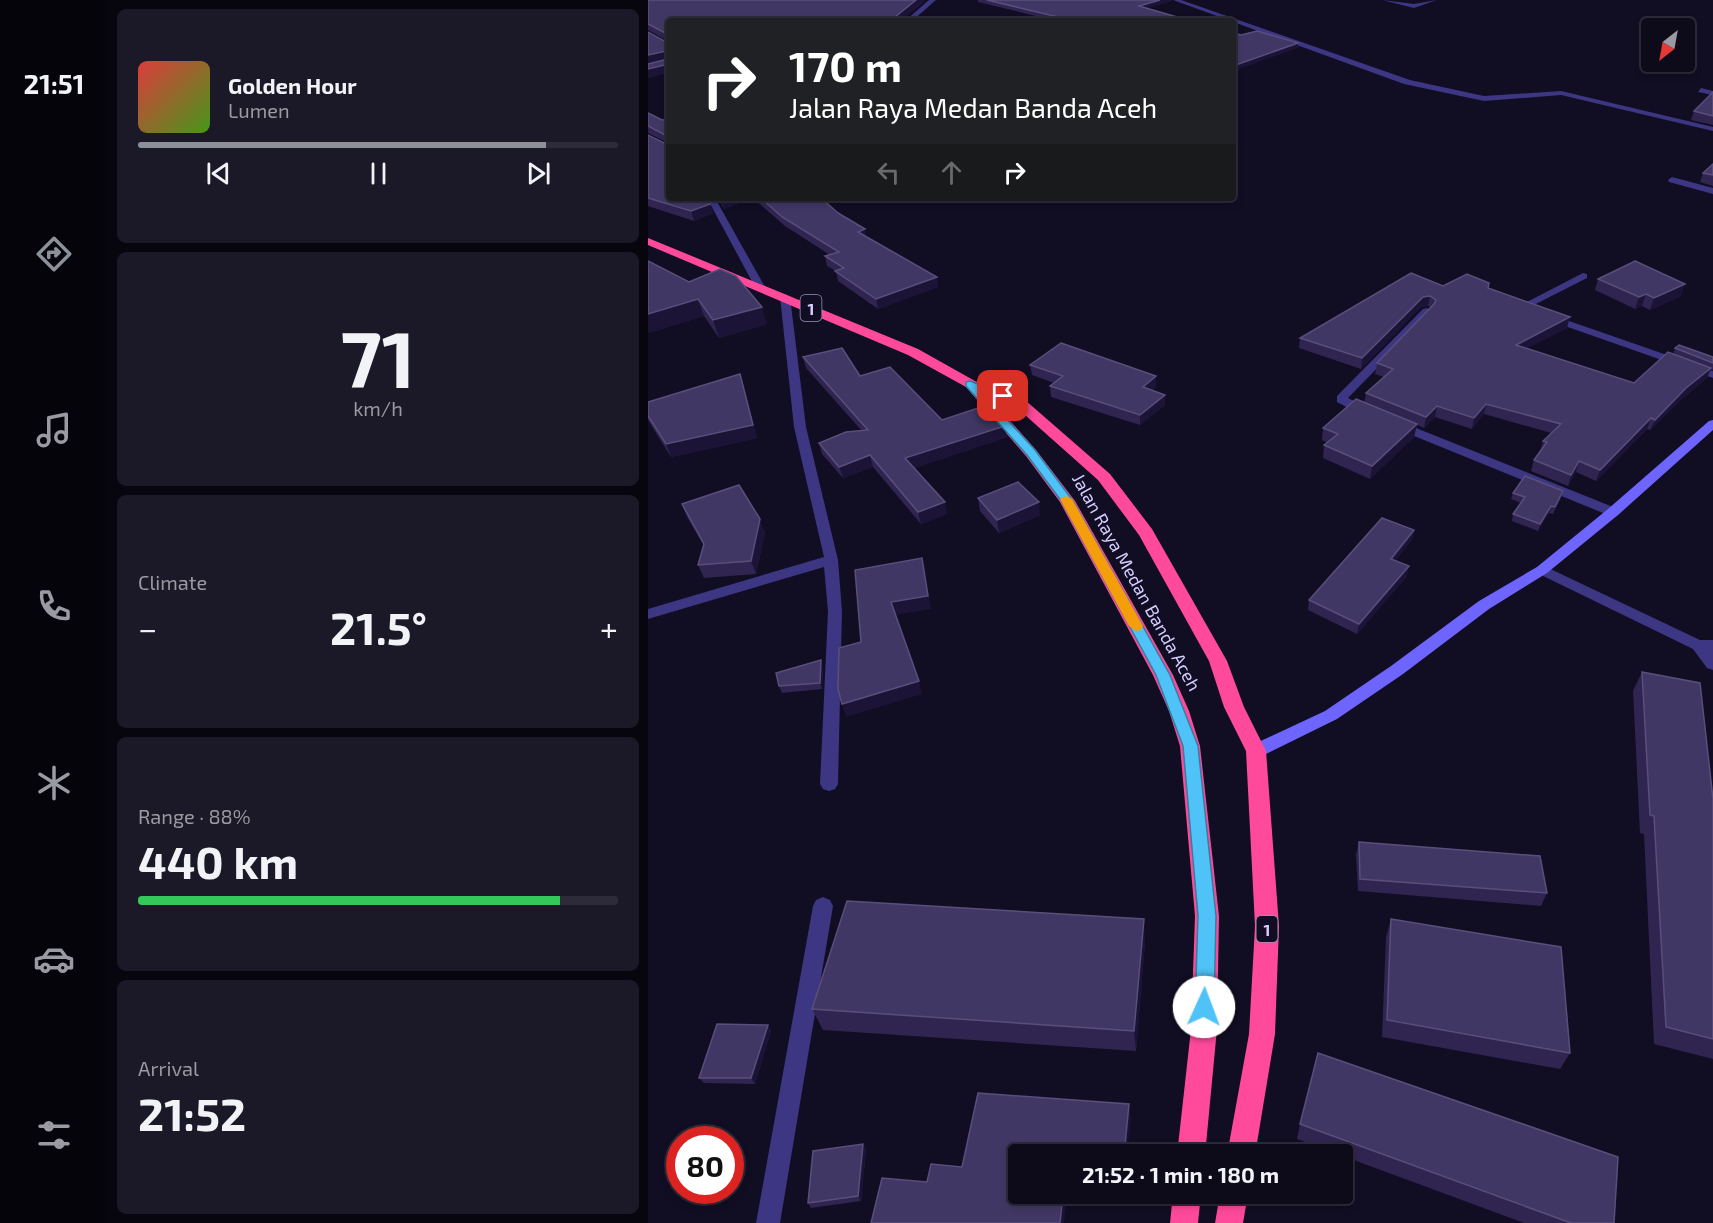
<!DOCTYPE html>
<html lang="en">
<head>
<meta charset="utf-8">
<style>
  :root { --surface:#0d0a1a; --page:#1b1827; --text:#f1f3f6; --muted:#9a9aa2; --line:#2d2b39; --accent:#8c9099 }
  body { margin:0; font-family:"Exo 2",sans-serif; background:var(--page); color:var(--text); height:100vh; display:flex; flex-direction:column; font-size:22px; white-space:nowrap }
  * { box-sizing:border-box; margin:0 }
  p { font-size:20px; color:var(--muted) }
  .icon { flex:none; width:33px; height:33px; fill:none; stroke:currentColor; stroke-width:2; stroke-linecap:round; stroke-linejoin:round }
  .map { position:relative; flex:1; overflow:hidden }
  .panel { display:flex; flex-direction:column; gap:9px; padding:9px; background:#07060e; width:540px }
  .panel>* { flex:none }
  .guide { position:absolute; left:18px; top:18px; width:570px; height:183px; border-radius:6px; box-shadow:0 3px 9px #0003,0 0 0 2px var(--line); background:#202124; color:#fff; overflow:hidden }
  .needle { width:39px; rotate:211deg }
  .fabs { position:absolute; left:993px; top:18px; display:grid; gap:12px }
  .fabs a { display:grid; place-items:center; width:54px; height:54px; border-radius:6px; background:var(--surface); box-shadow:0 3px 9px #0003,0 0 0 2px var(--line); font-size:30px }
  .speed { position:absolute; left:18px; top:1126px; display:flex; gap:12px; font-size:30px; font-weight:700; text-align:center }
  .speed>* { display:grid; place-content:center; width:78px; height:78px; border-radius:50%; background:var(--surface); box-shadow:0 3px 9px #0003,0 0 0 2px var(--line); line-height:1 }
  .speed .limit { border:9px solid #d22; background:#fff; color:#111 }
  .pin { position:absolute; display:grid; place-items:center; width:51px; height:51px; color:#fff; margin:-26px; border-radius:12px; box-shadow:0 3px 9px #0006 }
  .me { position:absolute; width:66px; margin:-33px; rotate:2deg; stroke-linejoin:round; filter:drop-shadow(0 0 4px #0008) }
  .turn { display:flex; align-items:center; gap:21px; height:126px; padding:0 24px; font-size:27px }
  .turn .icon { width:78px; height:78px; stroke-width:2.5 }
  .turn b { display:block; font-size:42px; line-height:51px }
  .lanes { display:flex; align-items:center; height:57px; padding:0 24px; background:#0003; justify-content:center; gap:30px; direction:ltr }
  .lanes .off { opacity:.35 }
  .big { font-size:45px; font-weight:700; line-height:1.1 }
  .panel .card { flex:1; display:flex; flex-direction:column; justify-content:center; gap:9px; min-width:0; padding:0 21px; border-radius:9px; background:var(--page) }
  .panel .dial { align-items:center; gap:0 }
  .dial b { font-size:78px; line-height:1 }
  .song { display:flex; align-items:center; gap:18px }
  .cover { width:72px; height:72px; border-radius:9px; background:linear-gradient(135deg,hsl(0 70% 55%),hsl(100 70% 35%)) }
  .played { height:6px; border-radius:3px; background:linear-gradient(90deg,var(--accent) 85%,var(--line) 85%) }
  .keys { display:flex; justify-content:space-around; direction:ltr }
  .heat { display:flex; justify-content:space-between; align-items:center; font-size:33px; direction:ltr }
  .charge { height:9px; border-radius:4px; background:linear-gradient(90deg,#34c759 88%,var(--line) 0) }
  .trip { position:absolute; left:360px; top:1144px; width:345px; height:60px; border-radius:6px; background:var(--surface); box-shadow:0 3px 9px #0003,0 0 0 2px var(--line); font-weight:700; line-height:60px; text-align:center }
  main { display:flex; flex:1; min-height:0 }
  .menu { display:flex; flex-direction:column; width:108px; justify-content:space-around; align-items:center; background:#05040a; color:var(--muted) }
  .menu .icon { width:42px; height:42px }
  .menu .active { color:var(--accent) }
  .menu b { font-size:27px; color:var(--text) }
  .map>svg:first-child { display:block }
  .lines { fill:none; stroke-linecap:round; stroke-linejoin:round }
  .street { fill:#3c3683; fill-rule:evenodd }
  .secondary { fill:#6e65ff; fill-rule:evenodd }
  .highway { fill:#ff499a; fill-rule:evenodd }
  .wall { fill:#302551 }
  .shaded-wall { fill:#1c1437 }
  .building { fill:#413764; stroke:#594f7c; stroke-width:1.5 }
  .route { fill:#4fc3f7; stroke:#337fa1; stroke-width:1.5 }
  .slow { fill:#f59e0b }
  .labels { text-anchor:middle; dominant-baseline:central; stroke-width:6; stroke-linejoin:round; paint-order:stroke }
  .shield { fill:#110d23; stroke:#9b94bd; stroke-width:1.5 }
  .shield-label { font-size:16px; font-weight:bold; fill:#d6ceff }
  .street-label { font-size:18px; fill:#d6ceff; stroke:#110d23 }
</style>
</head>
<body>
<main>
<nav class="menu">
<b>21:51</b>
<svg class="icon active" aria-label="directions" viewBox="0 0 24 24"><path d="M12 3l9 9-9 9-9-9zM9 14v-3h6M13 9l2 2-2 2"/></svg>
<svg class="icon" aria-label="music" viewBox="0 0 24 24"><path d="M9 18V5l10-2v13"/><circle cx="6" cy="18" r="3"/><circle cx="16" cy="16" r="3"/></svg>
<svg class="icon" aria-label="phone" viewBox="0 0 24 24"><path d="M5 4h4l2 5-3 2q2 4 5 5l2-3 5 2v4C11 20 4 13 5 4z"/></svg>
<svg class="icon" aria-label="climate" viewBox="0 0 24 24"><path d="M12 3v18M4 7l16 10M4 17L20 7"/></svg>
<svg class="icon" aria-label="car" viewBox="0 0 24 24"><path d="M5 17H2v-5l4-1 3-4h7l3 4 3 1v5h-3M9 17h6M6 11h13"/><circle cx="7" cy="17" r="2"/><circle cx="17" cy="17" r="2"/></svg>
<svg class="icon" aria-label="filters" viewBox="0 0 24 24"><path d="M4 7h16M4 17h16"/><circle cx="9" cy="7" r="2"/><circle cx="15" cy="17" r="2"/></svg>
</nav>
<section class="panel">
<div class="card">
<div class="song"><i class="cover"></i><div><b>Golden Hour</b><p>Lumen</p></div></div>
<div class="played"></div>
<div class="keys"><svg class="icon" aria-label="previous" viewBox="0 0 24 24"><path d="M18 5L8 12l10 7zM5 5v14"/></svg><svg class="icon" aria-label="pause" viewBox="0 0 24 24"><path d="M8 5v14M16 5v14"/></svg><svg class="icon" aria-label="next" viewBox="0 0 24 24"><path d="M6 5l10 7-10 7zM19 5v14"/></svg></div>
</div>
<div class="card dial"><b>71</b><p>km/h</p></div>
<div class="card"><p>Climate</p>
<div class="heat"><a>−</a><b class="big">21.5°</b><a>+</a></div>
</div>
<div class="card"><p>Range · 88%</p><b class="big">440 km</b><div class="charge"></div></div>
<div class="card"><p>Arrival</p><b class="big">21:52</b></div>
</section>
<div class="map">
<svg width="1065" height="1223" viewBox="0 0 1065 1223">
  <rect width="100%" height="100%" fill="#110d23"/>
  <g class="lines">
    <g class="street">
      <path d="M281,0H288L264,21H257Z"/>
      <path d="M525,0H533L762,80L836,96L913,91L1065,127V131L913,95L836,101L756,84Z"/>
      <path d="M734,0L766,4L789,0L766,8Z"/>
      <path d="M1053,88L1065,91V95L1050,92Z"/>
      <path d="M1024,177L1065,188V194L1021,182L1020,180Z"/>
      <path d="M59,198H67L117,287L116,289L107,287Z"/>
      <path d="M935,273L939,274V278L878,309L869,307Z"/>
      <path d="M137,294L142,297L158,427L190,560L194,611L190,784L187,789L181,791L175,789L172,784L180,611L176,567L0,619V609L176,557L146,427L132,297Z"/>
      <path d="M779,308L784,311L783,313L700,398L724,410V416H716L689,402V396L775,309Z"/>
      <path d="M901,314L1065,371V378L897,319V315Z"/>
      <path d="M748,420L970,509L972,512L970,515H960L744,427V421Z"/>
      <path d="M894,565L1052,640H1065V670L1059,668L1045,649L889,573L887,570L889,567Z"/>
      <path d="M175,897L182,900L185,906L132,1223H108L165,906L168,900Z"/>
    </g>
    <path class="secondary" d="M1065,420V430L970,515L899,573L841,609L755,674L689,719L614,756L608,758L602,756L599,751L602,746L677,711L743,666L831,601L889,567L960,509L1061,421Z"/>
    <g class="highway">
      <path d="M0,238L270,349L327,381L377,400L462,474L504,529L579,661L596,707L618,751L631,926L627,1034L607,1155H579L601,1034L607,926L598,751L576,707L561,661L491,535L450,480L367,406L339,395L388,450L427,501L525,675L541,711L552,746L571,916L569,1029L557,1155H529L543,1029L547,916L532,746L521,711L505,675L412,502L378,456L318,387L260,355L0,245Z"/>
      <path d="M525,1194H553L550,1223H522Z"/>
      <path d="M572,1194H600L595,1223H567Z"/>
    </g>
  </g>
  <g class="wall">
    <path d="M0,0H276V2L252,21H21V72L0,78L18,42L20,41L0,30Z"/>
    <path d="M330,0H524L523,1L498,8L543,21H409L330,2Z"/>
    <path d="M1065,92V125L1043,120L1046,111Z"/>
    <path d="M0,113L14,120L62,204L65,213L46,221L0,206V135L20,145V143L0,133Z"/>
    <path d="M1065,164V186L1052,182L1055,173Z"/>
    <path d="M70,198H104L76,209Z"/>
    <path d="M105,198H173L219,237L290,287L230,309L190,281L188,271L179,266L177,256L182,255L137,226Z"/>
    <path d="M0,261L6,265L119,324L71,338L56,316L0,333Z"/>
    <path d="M950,279L1033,296L1002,310L994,306L987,309L947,290Z"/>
    <path d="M795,286L840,288L919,328L879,348L986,383L1025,354L1027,348L1065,357V370L1063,369L1059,378L1034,399L1002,430L999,429L948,481L928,472L920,486L883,471L886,460L892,452L895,441L903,433L836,414L824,429L787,417L776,428L769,425L766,437L722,479L675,458L676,445L680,443L674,440L675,428L716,403L718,393L736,377L727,374L729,363L783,308L780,306L773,307L713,369L651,348L652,338Z"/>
    <path d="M155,357L212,376L294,420L359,437L266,468L299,514L273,524L225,467L195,478L174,454L171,443L214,431L158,368Z"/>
    <path d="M382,365L508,386L504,390L517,395V405L492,425L403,397L402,386L406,383L384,375Z"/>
    <path d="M92,374L109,438L23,457L0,420V402Z"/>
    <path d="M915,491L913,498L905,514L901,513L890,531L864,521L865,514L873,503L863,499L865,493Z"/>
    <path d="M330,498L392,515L351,533L332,511Z"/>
    <path d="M34,504L117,532L108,574L56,578L50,565L56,546L39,517Z"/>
    <path d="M766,530L764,539L747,561L759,576L709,634L660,610L661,600Z"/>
    <path d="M175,667L174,689L134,693L131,686Z"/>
    <path d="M994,672L1065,799V1059L1006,1044L996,834L992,833L985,691Z"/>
    <path d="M711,842L899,893L893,906L710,891L708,855Z"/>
    <path d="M743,919L922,1053L912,1069L734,1037L738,937Z"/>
    <path d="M497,942L488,1051L175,1030L164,1009Z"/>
    <path d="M120,1025L123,1031L107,1084L56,1083L51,1078Z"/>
    <path d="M652,1124L966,1223H876L649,1139Z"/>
    <path d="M218,1149L213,1201L163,1208L160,1203Z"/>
  </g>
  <g class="shaded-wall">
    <path d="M268,0H276V2L252,21H242Z"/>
    <path d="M512,0H524L523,1L491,11V6Z"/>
    <path d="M650,43V48L585,71V66Z"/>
    <path d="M18,51L20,59L0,64V55Z"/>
    <path d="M21,64V72L0,78V69Z"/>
    <path d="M78,198H104L76,209L73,200Z"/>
    <path d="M62,204L65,213L46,221L43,211Z"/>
    <path d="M217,229L219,239L210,232Z"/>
    <path d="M289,277L290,287L230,309L228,299Z"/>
    <path d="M1037,284L1033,296L1002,310L1006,298Z"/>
    <path d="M998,294L994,306L987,309L991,297Z"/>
    <path d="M782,296L780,306L773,307L713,369L714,358L775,297Z"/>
    <path d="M50,299L56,316L0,333V314Z"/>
    <path d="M114,307L119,324L71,338L65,320Z"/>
    <path d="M922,317L919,328L866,355L868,345Z"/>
    <path d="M1063,368L1059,378L1034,399L1002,430L1007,420L1038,388Z"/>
    <path d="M92,374L109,438L23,457L18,444Z"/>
    <path d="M508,376V386L495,397V387Z"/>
    <path d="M517,395V405L492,425V415Z"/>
    <path d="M838,404L836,414L824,429L826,418Z"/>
    <path d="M789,406L787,417L776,428L778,417Z"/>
    <path d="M1003,418L999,429L948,481L952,470Z"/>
    <path d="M769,424L766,437L722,479L724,466Z"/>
    <path d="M357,426L359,437L260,470L257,458Z"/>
    <path d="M222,455L225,467L195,478L191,467Z"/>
    <path d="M931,461L928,472L920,486L923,475Z"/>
    <path d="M915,491L913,498L905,514L907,507Z"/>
    <path d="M297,502L299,514L273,524L270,512Z"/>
    <path d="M391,502L392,515L351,533L349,520Z"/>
    <path d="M903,506L901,513L890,531L892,524Z"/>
    <path d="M112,519L117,532L108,574L103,561Z"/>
    <path d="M766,530L764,539L741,569L743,559Z"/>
    <path d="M274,558L283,609L247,615L243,602Z"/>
    <path d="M761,566L759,576L709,634L711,624Z"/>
    <path d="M173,660L175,667L174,689L172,683Z"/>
    <path d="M271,681L274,694L198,717L194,704Z"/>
    <path d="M496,919L497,942L488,1051L486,1031Z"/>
    <path d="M120,1025L123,1031L107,1084L103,1078Z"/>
    <path d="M481,1104L483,1118L479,1155H476Z"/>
    <path d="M215,1144L218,1149L213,1201L210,1196Z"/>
    <path d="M415,1194H419L416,1223H412Z"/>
  </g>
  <g class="building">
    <path d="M0,0H268L242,21H21V64L0,69V64L20,59L21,53L18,51L0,55V32L18,42L20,41L21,35L0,24Z"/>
    <path d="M339,0H512L491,6L543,21H421L423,20Z"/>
    <path d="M609,31L650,43L585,66V33L593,35Z"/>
    <path d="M1065,92V116L1046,111Z"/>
    <path d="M0,113L14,120L21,119V198H59L62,204L43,211L0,198V135L20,145L19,136L0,126Z"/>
    <path d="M1065,164V175L1055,173Z"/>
    <path d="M113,198H173L190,213L217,229L210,232L289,277L228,299L187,271L196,268L177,256L191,252L134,217Z"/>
    <path d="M0,261L41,282L72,269L88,276L114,307L65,320L50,299L0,314Z"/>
    <path d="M987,261L1037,284L1006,298L998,294L991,297L950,279Z"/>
    <path d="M763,273L795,286L819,274L841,283L840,288L922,317L868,345L986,383L1020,352L1063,368L1038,388L1007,420L1003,418L952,470L931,461L923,475L886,460L899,442L895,441L913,424L838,404L826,418L789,406L778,417L718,393L745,369L729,363L786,304L788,300L782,296L775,297L714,358L652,338Z"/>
    <path d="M413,343L508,376L495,387L517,395L492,415L402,386L415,376L382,365Z"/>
    <path d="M1031,345L1065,357V363L1027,348Z"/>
    <path d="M194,348L212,376L242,367L294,420L339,405L357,426L257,458L297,502L270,512L222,455L191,467L171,443L198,432L220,430L155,357Z"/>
    <path d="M92,374L105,425L18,444L0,416V402Z"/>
    <path d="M708,399L769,424L724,466L676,445L690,434L675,428Z"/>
    <path d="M877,476L915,491L907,507L903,506L892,524L865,514L877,497L865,493Z"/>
    <path d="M370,482L391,502L349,520L330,498Z"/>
    <path d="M91,485L112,519L103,561L50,565L56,544L34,504Z"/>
    <path d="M734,518L766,530L743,559L761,566L711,624L661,600Z"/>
    <path d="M274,558L280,596L243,602L271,681L194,704L190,689L191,648L213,642L207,570Z"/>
    <path d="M173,660L172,683L131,686L128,673Z"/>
    <path d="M994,672L1052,683L1065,799V1039L1018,1027L1006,816L1002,815Z"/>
    <path d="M711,842L892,856L899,893L712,879Z"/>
    <path d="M199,901L496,919L486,1031L164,1009Z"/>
    <path d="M743,919L913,947L922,1053L739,1020Z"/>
    <path d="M69,1024L120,1025L103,1078H51Z"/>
    <path d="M670,1053L970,1157L966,1223H923L652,1124Z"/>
    <path d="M330,1093L481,1104L476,1155H370V1194H415L412,1223H223L234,1178L279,1182L283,1164L314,1167Z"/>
    <path d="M215,1144L210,1196L160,1203L165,1151Z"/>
  </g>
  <path class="route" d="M322,381L360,396L355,400L335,393L387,450L425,501L522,675L550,746L568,916L566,1007L563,1013L556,1016L549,1013L547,1007L550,916L535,746L508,675L414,502L379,455L318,386V382Z"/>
  <path class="slow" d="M418,496L424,499L495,626L493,630L488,631L481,626L412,499Z"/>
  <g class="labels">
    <g class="shield">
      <rect x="152.5" y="295" width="21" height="26" rx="4.5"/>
      <rect x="608.5" y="916" width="21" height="26" rx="4.5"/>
    </g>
    <g class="shield-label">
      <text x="163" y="308">1</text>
      <text x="619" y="929">1</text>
    </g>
    <g class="street-label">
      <text transform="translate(489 582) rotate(61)">Jalan Raya Medan Banda Aceh</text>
    </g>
  </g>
</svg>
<div class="fabs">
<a><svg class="needle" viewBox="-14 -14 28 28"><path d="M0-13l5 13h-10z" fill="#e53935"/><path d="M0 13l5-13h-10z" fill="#9a9aa2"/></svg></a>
</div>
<div class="speed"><div class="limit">80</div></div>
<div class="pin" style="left:355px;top:396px;background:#d93025"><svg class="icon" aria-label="arrive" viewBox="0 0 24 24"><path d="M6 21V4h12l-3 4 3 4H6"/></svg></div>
<svg class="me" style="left:556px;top:1007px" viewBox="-20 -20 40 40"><circle r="19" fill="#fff"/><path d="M0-13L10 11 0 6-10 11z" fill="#4fc3f7"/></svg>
<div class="trip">21:52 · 1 min · 180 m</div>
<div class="guide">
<div class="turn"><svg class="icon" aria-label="right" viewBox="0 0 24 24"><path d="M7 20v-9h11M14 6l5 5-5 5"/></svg><div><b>170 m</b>Jalan Raya Medan Banda Aceh</div></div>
<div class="lanes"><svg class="icon off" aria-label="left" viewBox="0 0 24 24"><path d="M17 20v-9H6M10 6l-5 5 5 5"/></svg><svg class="icon off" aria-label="ahead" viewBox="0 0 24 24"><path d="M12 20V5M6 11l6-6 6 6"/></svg><svg class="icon" aria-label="right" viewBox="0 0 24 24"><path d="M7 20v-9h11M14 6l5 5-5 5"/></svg></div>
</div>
</div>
</main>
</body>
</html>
